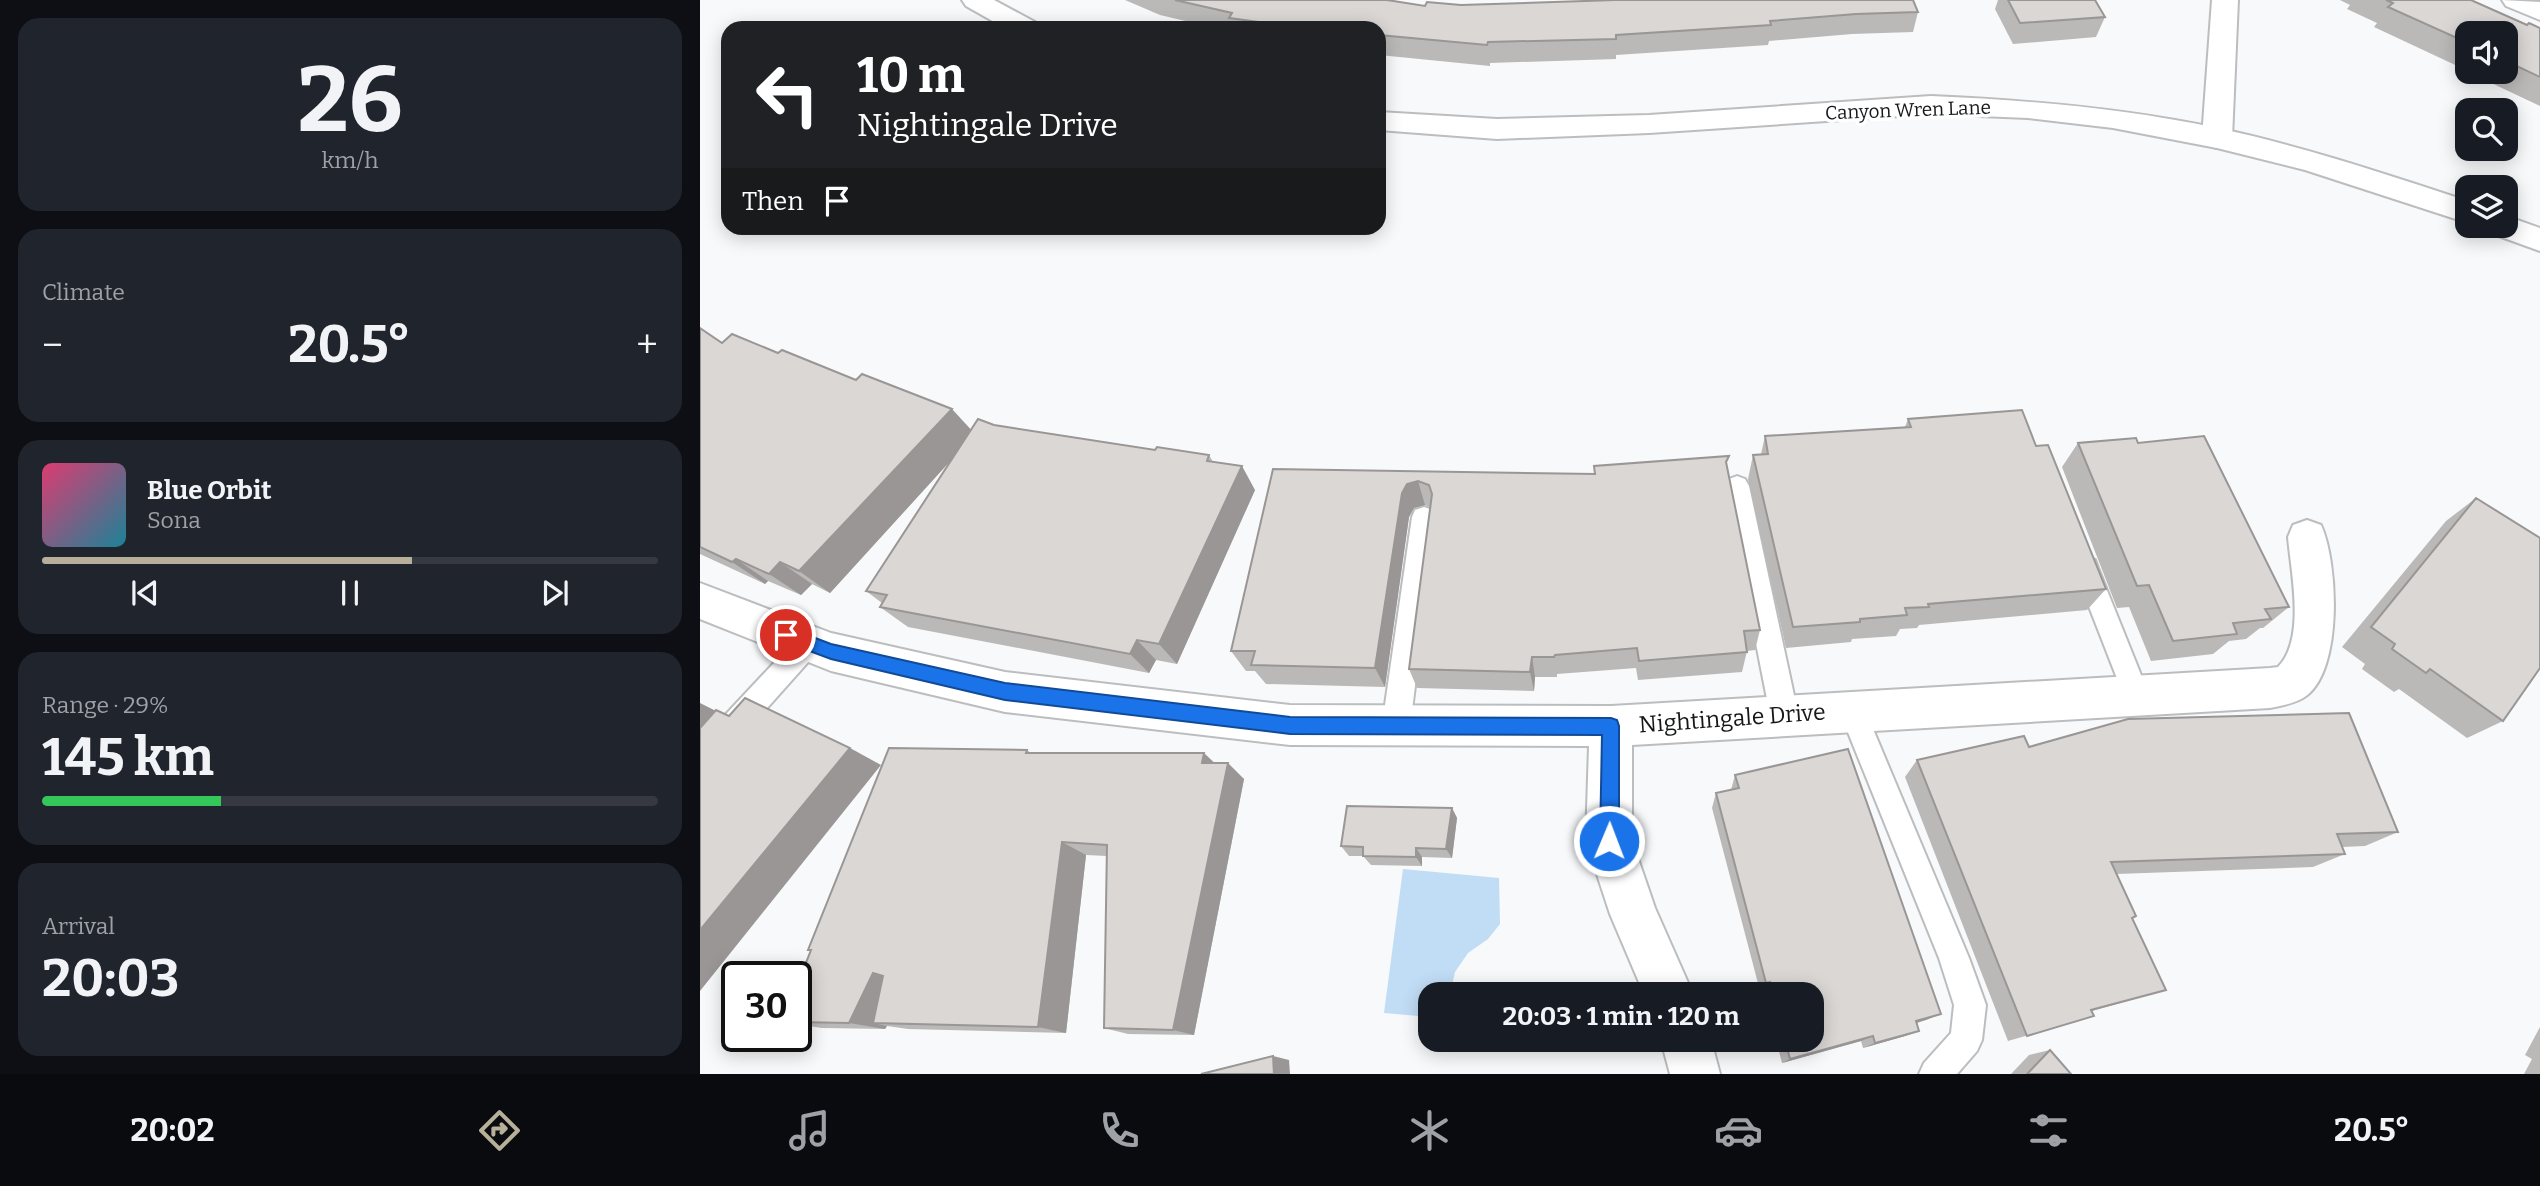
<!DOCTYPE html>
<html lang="en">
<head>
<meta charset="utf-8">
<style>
  :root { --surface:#171b24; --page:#20242c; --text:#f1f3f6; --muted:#9ea1a6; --line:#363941; --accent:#b8af9b }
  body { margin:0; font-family:Bitter,serif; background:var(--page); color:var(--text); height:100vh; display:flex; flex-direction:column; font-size:26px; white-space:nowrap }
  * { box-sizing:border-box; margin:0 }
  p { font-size:23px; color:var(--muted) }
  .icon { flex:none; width:38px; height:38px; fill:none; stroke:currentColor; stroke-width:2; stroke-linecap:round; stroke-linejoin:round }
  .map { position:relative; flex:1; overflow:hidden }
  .panel { display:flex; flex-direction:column; gap:18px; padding:18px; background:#0d0f14; width:700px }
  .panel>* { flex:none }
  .top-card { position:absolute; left:21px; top:21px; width:665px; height:214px; border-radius:21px; box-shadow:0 4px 18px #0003; background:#202124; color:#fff; overflow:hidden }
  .fabs { position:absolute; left:1755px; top:21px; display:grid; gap:14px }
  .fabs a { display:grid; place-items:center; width:63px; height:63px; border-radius:14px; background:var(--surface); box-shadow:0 4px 18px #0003; font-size:35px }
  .speed { position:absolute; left:21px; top:961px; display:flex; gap:14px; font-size:35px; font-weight:700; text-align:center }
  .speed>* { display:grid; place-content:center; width:91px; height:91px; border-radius:50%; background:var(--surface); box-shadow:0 4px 18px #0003; line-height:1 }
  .speed .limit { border:4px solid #111; border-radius:10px; background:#fff; color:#111 }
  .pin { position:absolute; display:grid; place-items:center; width:60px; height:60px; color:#fff; margin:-30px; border:4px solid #fff; border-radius:50%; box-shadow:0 2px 7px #0007 }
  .me { position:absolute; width:77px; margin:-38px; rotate:1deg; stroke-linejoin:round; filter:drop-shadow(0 0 5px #0008) }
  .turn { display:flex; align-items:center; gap:24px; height:147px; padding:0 21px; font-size:32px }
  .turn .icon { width:91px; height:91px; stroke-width:2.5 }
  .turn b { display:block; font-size:49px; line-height:60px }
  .then { display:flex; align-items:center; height:66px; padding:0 21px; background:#0003; gap:14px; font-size:26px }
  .big { font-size:52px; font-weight:700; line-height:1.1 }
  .panel .widget { flex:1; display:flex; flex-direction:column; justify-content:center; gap:10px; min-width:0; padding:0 24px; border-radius:21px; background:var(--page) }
  .panel .dial { align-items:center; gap:0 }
  .dial b { font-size:91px; line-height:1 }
  .song { display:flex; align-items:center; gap:21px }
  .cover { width:84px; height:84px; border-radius:10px; background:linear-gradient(135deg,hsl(340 70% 55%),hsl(190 70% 35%)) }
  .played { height:7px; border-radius:4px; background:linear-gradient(90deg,var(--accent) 60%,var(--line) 60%) }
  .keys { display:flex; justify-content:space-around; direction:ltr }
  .heat { display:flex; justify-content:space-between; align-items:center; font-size:38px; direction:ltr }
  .charge { height:10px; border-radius:5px; background:linear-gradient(90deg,#34c759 29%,var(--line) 0) }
  .trip { position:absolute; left:718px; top:982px; width:406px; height:70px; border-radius:21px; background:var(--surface); box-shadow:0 4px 18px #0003; font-weight:700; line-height:70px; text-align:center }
  .menu { display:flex; height:112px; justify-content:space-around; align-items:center; background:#090b0e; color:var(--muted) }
  .menu .icon { width:49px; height:49px }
  .menu .selected { color:var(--accent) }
  .menu b { font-size:32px; color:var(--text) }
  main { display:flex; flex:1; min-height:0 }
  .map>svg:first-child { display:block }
  .water { fill:#c1ddf5 }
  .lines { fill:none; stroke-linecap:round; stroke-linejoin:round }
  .lane-casing { stroke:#bbbdbf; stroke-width:4 }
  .street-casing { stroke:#bbbdbf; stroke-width:4 }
  .secondary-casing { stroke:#bbbdbf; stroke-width:4 }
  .lane { fill:#fff; fill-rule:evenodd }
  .street { fill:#fff; fill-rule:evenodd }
  .secondary { fill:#fff; fill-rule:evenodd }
  .wall { fill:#bbb9b7 }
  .shaded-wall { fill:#999695 }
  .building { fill:#dad7d5; stroke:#999695; stroke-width:2 }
  .route { fill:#1a73e8; stroke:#114b97; stroke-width:2 }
  .labels { text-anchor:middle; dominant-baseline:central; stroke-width:7; stroke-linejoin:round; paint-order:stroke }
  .far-street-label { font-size:19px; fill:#161718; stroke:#fff }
  .street-label { font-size:23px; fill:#161718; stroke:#fff }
</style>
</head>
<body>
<main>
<section class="panel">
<div class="widget dial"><b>26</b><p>km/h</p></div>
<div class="widget"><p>Climate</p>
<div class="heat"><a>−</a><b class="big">20.5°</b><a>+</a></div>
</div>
<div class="widget">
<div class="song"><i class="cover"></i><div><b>Blue Orbit</b><p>Sona</p></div></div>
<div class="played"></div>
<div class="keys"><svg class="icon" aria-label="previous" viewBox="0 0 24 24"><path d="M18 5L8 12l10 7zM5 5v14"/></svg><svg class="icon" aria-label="pause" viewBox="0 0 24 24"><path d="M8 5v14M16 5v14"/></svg><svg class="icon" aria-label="next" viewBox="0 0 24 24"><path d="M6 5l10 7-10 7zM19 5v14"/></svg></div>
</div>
<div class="widget"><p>Range · 29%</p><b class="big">145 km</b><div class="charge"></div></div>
<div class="widget"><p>Arrival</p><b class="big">20:03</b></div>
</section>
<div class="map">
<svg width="1840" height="1074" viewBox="0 0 1840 1074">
  <rect width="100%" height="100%" fill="#f7f9fb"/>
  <path class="water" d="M703,869L799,878L800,924L788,939L768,953L755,972L750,994H730V1017L684,1013Z"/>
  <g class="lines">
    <g class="lane-casing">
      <g id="lane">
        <path d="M1037,476L1045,479L1049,486L1098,714L1094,723L1084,727L1074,723L1070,714L1025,486L1029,479Z"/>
        <path d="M724,507L733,510L736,517L710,726L706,735L696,739L686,735L682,726L712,517L715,510Z"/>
        <path d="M1386,557L1395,560L1398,568L1449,695L1445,704L1436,708L1427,704L1374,568L1377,560Z"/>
        <path d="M109,631L118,635L122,643L118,651L10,772L0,775V742L100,635Z"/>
        <path d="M1152,697L1162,701L1165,710L1269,958L1286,1005L1282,1040L1277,1051L1257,1074H1219L1224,1063L1251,1033L1254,1005L1239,958L1139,710L1142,701Z"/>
      </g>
    </g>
    <g class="street-casing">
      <g id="street">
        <path d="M1512,0H1538L1532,138L1527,145L1517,148L1507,145L1502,138Z"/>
        <path d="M1802,0L1840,2V20L1806,6Z"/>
        <path d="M1607,520L1621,525C1638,562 1643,669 1606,696C1597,703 1581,706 1570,708L932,745V841L955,908L993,994H944L910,914L886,841L889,746L590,745L305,712L131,671L0,619V583L131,633L305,672L590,705L911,706L1570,668L1578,667C1606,639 1591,573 1588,537L1593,525Z"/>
        <path d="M961,1040H1011L1020,1074H970Z"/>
      </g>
    </g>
    <g class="secondary-casing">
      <g id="secondary">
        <path d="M262,0H294L335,22L338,28H305L266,6Z"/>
        <path d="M1231,96C1327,100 1422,108 1517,128C1602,146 1685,174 1768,201V223L1605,170L1517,148L1413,128L1328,118L1231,114L949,133L797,139L679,130V112L797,119L949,115Z"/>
        <path d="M1806,216L1840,228V251L1793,234L1788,226H1806Z"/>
      </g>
    </g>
    <use href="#lane" class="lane"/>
    <use href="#street" class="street"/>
    <use href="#secondary" class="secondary"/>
  </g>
  <g class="wall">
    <path d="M425,0H687L725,6L761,5L1218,12L1213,32L1152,34L1069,41L1068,45L916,55V59L790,63V66L679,55V28H515L460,15Z"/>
    <path d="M1298,0H1395L1405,17L1396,37L1313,44L1295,9Z"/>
    <path d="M1640,0H1771L1827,25L1840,28V106L1768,72H1806V33H1768V71L1674,27L1677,23L1647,9L1650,5Z"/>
    <path d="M0,328L22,343L271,430L294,425L455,450L509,455L513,462L555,490L477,664L456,660L449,673L208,627L180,607L182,603L166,591L250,461L130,593L112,584L101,595L68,581L65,584L0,554Z"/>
    <path d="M1208,419L1336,446L1406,589L1387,610L1219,625L1217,628L1200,629L1196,636L1152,639L1151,642L1086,648L1048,479L1053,455L1061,454L1065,436L1205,427Z"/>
    <path d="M1378,443H1438L1589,607L1563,628H1560L1546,639L1529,641L1513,654L1451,661L1429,607L1417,608L1362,467Z"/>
    <path d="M894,466L1027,467L1060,630L1055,650L1047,651L1042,672L938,680L936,668L857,674V677H835L834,691L717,688L709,669L730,507L725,505L714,508L709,517L685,687L566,684L555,671H546L531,651L573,469L895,474Z"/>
    <path d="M1776,498L1803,721L1767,738L1699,689L1694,692L1662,669L1665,664L1642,647L1746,521Z"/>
    <path d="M1329,747L1698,832L1665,846L1642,847L1645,854L1613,867L1416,874L1436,916L1432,918L1441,997L1392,1011L1394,1016L1308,1041L1205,777L1217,760Z"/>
    <path d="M327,750L331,753L514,763L544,779L494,1035L428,1034L404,1028L407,856L386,855L366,1033L208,1029L187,1026L185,1029L122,1028L96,1024V988L111,951L108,950Z"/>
    <path d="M1035,775L1241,1014L1217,1023L1219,1031L1205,1036L1163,1048L1161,1041L1082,1063L1076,1040H1111V994H1064L1063,990L1060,991L1012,808L1016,793L1031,790Z"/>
    <path d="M752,808L757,818L752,858L722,857V866L671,865L663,856H649L641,846Z"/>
    <path d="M1840,1027V1074H1824L1832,1059L1825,1055Z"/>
    <path d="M1350,1050L1371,1074H1311L1329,1055Z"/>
  </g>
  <g class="shaded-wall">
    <path d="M252,409L275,434L130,593L99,571Z"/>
    <path d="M542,466L555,490L477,664L459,644Z"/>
    <path d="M718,481L725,505L714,508L709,517L685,687L675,668L702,493L707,484Z"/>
    <path d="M36,559L68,581L65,584L32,562Z"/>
    <path d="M80,562L112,584L101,595L69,574Z"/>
    <path d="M437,640L456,660L449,673L430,654Z"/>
    <path d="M832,657L835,677L834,691L830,672Z"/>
    <path d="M0,703L22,714L0,739Z"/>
    <path d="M150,748L181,765L0,991V930Z"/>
    <path d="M504,753L521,769L502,763Z"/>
    <path d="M528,763L544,779L494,1035L473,1030Z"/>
    <path d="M752,808L757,818L752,858L746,849Z"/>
    <path d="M362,842L386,855L366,1033L338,1027Z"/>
    <path d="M716,848L722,857V866L716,857Z"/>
    <path d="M173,973L207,981L173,1023L187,1026L185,1029L149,1023Z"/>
    <path d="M1070,982L1063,990L1060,991L1066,983Z"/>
    <path d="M1241,1014L1226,1020L1202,1027L1216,1021Z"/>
    <path d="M1219,1031L1205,1036L1163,1048L1175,1043Z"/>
    <path d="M1173,1036L1161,1041L1082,1063L1090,1059Z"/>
    <path d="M573,1056L589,1060L590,1074H574Z"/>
  </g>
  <g class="building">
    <path d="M475,0H687L725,6L727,2L761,5L915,0H1213L1218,12L1156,14L1070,21L1071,25L916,35V39L788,42L787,45L679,35V28H604L529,18L532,13Z"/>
    <path d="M1308,0H1395L1405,17L1320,23Z"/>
    <path d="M1686,0H1771L1827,25L1829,23L1840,28V77L1806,61V33H1768V43L1688,7L1693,3Z"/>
    <path d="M0,328L22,343L32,334L78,353L82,350L156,380L162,374L252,409L99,571L80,562L69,574L36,559L32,562L0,547Z"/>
    <path d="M1322,410L1336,446L1348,445L1406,589L1228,604L1229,607L1205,608L1207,615L1160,619V622L1093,627L1053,455L1068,454L1065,436L1211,427L1208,419Z"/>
    <path d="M278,419L294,425L455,450L457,447L509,455L507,461L542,466L459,644L437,640L430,654L180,607L187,595L166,591Z"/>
    <path d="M1504,436L1589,607L1565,609L1571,619L1533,623L1537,634L1473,641L1449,585L1437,586L1378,443L1436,438L1438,443Z"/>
    <path d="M1029,456L1026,462L1060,630L1044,631L1047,652L939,661L937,648L855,655L854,657H832L830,672L709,669L732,494L729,485L718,481L707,484L702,493L675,668L551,665L555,651H531L573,469L895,474L894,466Z"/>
    <path d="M1776,498L1840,538V668L1803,721L1730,669L1726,673L1692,649L1695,644L1671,627Z"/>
    <path d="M45,698L150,748L0,930V728L16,710L29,716Z"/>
    <path d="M1649,713L1698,832L1637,834L1645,854L1411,862L1436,916L1432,918L1466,990L1391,1010L1394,1016L1327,1036L1217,760L1324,736L1329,747L1428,719Z"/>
    <path d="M189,748L327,750L326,753H504L502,763H528L473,1030L404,1028L407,845L362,842L338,1027L173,1023L183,976L173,973L149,1023L96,1022V988L111,950H108Z"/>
    <path d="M1148,749L1241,1014L1216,1021L1219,1031L1175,1043L1173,1036L1090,1059L1085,1040H1111V994H1073L1070,982L1066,983L1016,793L1039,788L1035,775Z"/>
    <path d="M647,806L752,808L746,849L716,848V857L663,856V847L641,846Z"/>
    <path d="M1350,1050L1371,1074H1327Z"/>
    <path d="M573,1056L574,1074H501Z"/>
  </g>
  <path class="route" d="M86,627L131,644L305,683L590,717L911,718L917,720L919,726V841L916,848L909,851L902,848L900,841L902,735L590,734L305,700L131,659L80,640L78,635L80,630Z"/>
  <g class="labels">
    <g class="far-street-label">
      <text transform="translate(1208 110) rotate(-2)">Canyon Wren Lane</text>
    </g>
    <g class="street-label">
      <text transform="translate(1032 718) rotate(-4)">Nightingale Drive</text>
    </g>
  </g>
</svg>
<div class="fabs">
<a><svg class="icon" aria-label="sound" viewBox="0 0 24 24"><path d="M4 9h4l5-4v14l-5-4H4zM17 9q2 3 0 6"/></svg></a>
<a><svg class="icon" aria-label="search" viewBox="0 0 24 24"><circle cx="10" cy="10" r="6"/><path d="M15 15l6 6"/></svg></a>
<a><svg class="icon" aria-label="layers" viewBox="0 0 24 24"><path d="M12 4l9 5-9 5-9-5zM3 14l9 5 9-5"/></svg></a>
</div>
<div class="speed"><div class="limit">30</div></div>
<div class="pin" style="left:86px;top:635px;background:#d93025"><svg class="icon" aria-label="arrive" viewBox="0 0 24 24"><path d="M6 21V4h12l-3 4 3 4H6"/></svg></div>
<svg class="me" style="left:909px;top:841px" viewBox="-20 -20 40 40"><circle r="17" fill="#1a73e8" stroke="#fff" stroke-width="3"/><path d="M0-11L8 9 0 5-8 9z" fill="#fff"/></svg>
<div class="trip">20:03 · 1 min · 120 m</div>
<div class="top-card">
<div class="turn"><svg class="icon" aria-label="left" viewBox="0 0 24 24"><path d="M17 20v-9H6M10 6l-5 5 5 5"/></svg><div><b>10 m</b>Nightingale Drive</div></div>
<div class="then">Then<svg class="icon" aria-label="arrive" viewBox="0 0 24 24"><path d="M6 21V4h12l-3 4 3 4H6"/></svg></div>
</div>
</div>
</main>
<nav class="menu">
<b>20:02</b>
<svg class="icon selected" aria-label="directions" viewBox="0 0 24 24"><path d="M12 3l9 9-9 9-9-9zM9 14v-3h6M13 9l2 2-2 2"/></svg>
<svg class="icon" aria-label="music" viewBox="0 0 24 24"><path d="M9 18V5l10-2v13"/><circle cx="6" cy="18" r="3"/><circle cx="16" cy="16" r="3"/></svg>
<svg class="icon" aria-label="phone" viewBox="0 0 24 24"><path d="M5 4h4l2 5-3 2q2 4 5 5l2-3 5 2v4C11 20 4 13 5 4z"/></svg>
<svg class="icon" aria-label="climate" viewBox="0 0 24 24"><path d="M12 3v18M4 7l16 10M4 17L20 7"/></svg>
<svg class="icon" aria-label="car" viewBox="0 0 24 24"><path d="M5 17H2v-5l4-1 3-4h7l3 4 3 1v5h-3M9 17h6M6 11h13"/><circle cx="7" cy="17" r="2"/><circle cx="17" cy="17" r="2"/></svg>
<svg class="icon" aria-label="filters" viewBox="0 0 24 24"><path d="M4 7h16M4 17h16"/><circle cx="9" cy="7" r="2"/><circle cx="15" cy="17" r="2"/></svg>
<b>20.5°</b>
</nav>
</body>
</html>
